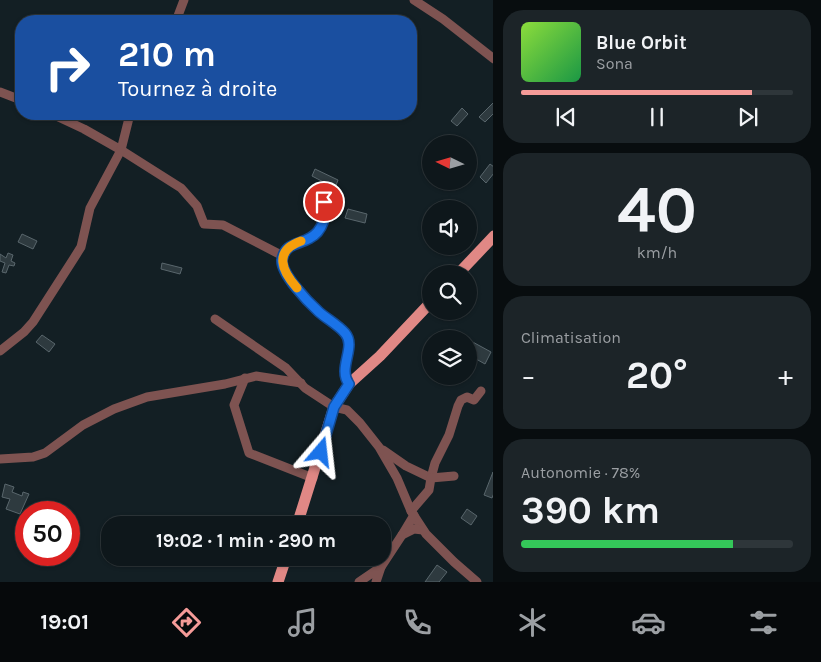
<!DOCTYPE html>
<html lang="fr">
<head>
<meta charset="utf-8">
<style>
  :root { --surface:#0e171b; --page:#1c2428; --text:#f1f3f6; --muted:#9b9fa3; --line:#2e363a; --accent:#f59b98 }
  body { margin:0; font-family:Karla,sans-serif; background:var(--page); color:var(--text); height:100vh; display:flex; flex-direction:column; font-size:19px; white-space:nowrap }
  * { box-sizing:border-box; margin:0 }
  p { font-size:16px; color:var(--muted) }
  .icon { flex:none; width:28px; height:28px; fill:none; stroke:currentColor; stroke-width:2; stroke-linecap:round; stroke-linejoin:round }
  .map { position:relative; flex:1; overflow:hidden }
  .side { display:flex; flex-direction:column; gap:10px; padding:10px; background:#080d0f; width:328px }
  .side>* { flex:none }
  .guide { position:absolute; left:15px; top:15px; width:402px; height:105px; border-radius:20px; box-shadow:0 1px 4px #0004,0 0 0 1px var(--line); background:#1a4fa0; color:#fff; overflow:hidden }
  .needle { width:32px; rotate:275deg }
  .fabs { position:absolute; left:422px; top:135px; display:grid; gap:10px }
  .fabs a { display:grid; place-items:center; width:55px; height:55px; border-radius:50%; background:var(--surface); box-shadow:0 1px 4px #0004,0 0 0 1px var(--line); font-size:25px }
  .speed { position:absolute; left:15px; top:501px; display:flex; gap:10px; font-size:25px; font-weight:700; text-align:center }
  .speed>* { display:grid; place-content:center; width:65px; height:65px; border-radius:50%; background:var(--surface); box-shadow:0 1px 4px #0004,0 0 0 1px var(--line); line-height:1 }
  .speed .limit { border:8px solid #d22; background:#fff; color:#111 }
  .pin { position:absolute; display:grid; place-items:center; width:42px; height:42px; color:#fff; margin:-21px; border:2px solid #fff; border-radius:50%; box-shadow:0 1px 5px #0007 }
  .me { position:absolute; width:55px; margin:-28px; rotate:17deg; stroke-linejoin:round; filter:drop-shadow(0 0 4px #0008) }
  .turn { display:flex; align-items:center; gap:18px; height:105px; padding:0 20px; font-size:22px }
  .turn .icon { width:65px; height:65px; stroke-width:2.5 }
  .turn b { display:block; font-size:35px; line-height:42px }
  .big { font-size:38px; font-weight:700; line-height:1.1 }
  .side .tile { flex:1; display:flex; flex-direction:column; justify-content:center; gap:8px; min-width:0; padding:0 18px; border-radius:20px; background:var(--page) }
  .side .dial { align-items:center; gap:0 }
  .dial b { font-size:65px; line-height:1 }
  .song { display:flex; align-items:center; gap:15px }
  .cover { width:60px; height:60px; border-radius:8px; background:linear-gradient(135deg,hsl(90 70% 55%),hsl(140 70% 35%)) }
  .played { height:5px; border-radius:2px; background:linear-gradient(90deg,var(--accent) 85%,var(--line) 85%) }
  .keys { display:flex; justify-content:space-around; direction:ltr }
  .heat { display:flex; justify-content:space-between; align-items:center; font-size:28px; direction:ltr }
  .charge { height:8px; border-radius:4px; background:linear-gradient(90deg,#34c759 78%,var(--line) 0) }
  .trip { position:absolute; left:101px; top:516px; width:290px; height:50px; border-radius:20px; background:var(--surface); box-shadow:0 1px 4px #0004,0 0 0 1px var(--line); font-weight:700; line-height:50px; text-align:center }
  .tab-bar { display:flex; height:80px; justify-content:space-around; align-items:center; background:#06090b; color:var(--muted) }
  .tab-bar .icon { width:35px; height:35px }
  .tab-bar .current { color:var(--accent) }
  .tab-bar b { font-size:22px; color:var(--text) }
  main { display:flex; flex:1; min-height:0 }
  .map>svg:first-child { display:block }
  .building { fill:#2e3a3f; stroke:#59666c }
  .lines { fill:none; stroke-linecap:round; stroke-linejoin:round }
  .minor { stroke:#7e5351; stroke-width:9 }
  .major { stroke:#e08885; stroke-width:11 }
  .route-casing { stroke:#114b97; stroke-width:12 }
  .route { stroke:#1a73e8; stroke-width:9 }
  .slow { stroke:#f59e0b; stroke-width:9 }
</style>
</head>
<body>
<main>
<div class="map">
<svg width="494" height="582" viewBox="0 0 494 582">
  <rect width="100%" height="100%" fill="#131f24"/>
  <g class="building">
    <path d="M494,102V113L485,122L479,117Z"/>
    <path d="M462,108L468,114L457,126L451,121Z"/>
    <path d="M490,164L494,167V173L486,183L480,177Z"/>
    <path d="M315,169L338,180L335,188L312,176Z"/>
    <path d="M348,209L367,214L365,223L345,218Z"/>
    <path d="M22,234L37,241L33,249L18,242Z"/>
    <path d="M8,253L13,255L11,261L15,263L14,266L9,265L6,273L2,272L5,263L0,261V254L6,258Z"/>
    <path d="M162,263L182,268L180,274L161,269Z"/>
    <path d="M42,335L55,344L49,352L36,342Z"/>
    <path d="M469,340L491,352L485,364L469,355Z"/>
    <path d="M493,472L494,493L492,498L484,495Z"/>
    <path d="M5,484L14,487L12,492L22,496L23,492L29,494L20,514L6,509L10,499L2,497Z"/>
    <path d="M467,509L477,516L471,525L461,518Z"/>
    <path d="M437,565L447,572L439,582H425Z"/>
  </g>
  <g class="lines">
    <g class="minor">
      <path d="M414,0L443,19L494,59"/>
      <path d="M176,21L184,0"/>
      <path d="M0,92L21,100"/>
      <path d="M52,114L84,129L121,150L181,188L197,206L204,224L223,225L283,256"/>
      <path d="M324,202C327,215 323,232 309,239C298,245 283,244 282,261C282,276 309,304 320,313C329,320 342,327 347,336C355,350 338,368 349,384"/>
      <path d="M215,319L286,368L305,388L334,407L347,410L360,423L379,447L397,478L411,511L426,534L454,562L477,582"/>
      <path d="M0,351L24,332L33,322L76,255L81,247L90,208L121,150L130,114"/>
      <path d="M245,378L234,405L249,453L313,478"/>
      <path d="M383,450L406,466L431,478L435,463L449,435L458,406L461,400L467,397L474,400L481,391"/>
      <path d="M0,459L33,457L45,453L83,425L114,409L147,397L225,384L256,376L301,383"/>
      <path d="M411,511L429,490L431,478L454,476"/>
      <path d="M414,515L402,535L414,529L423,530"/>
      <path d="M381,567L402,535"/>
      <path d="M359,582L381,567L376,582"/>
    </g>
    <g class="major">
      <path d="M458,274L494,236"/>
      <path d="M297,525L334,407L349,384L380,356L431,302"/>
      <path d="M278,582L286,558"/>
    </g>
  </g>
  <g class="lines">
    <g class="route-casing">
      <path id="route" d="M321,452L334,407L349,384C337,368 357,347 345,333C338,325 327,319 319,312C308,302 281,274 282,260C285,243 298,245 310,238C323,231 327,215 324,202"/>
    </g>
    <use href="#route" class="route"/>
    <path class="slow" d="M297,288C282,271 273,251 301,241"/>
  </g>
</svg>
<div class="fabs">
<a><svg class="needle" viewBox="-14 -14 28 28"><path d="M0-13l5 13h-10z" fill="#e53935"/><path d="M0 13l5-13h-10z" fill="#9b9fa3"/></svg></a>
<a><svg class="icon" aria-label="sound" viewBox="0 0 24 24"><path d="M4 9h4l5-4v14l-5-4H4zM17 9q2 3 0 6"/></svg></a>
<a><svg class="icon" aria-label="search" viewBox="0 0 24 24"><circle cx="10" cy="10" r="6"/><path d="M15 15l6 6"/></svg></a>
<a><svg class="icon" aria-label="layers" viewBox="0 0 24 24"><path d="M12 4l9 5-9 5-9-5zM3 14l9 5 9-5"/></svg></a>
</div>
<div class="speed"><div class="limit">50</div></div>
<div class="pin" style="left:324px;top:202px;background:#d93025"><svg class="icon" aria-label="arrive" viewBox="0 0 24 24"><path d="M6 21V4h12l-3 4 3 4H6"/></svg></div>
<svg class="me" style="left:321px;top:452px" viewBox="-20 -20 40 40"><path d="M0-17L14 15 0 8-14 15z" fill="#1a73e8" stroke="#fff" stroke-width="4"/></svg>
<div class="trip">19:02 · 1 min · 290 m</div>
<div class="guide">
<div class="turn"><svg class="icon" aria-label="right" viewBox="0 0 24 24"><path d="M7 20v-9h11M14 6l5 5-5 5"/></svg><div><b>210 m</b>Tournez à droite</div></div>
</div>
</div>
<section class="side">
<div class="tile">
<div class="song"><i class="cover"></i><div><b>Blue Orbit</b><p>Sona</p></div></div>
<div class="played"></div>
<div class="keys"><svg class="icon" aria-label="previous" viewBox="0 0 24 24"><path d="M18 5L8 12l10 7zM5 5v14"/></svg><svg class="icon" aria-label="pause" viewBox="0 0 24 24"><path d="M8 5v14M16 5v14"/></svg><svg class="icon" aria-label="next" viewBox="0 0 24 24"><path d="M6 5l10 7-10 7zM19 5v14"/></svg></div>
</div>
<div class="tile dial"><b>40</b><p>km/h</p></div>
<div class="tile"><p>Climatisation</p>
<div class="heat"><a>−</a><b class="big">20°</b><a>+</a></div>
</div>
<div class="tile"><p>Autonomie · 78%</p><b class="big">390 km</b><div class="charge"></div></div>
</section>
</main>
<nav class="tab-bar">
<b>19:01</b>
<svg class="icon current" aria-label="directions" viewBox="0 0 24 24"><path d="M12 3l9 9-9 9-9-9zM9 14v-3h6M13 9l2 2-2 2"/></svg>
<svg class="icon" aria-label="music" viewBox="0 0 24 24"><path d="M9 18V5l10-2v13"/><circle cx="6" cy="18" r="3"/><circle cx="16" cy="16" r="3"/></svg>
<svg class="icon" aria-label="phone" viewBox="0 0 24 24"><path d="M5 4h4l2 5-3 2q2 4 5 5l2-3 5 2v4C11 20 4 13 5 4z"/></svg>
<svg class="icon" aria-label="climate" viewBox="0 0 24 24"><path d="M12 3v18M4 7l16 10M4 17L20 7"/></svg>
<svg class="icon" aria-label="car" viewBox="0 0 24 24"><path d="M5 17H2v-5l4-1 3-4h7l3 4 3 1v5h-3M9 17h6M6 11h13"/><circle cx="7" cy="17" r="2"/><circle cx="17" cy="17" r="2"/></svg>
<svg class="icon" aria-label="filters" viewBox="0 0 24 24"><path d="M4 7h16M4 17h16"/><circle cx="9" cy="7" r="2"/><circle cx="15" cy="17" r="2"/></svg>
</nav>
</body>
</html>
